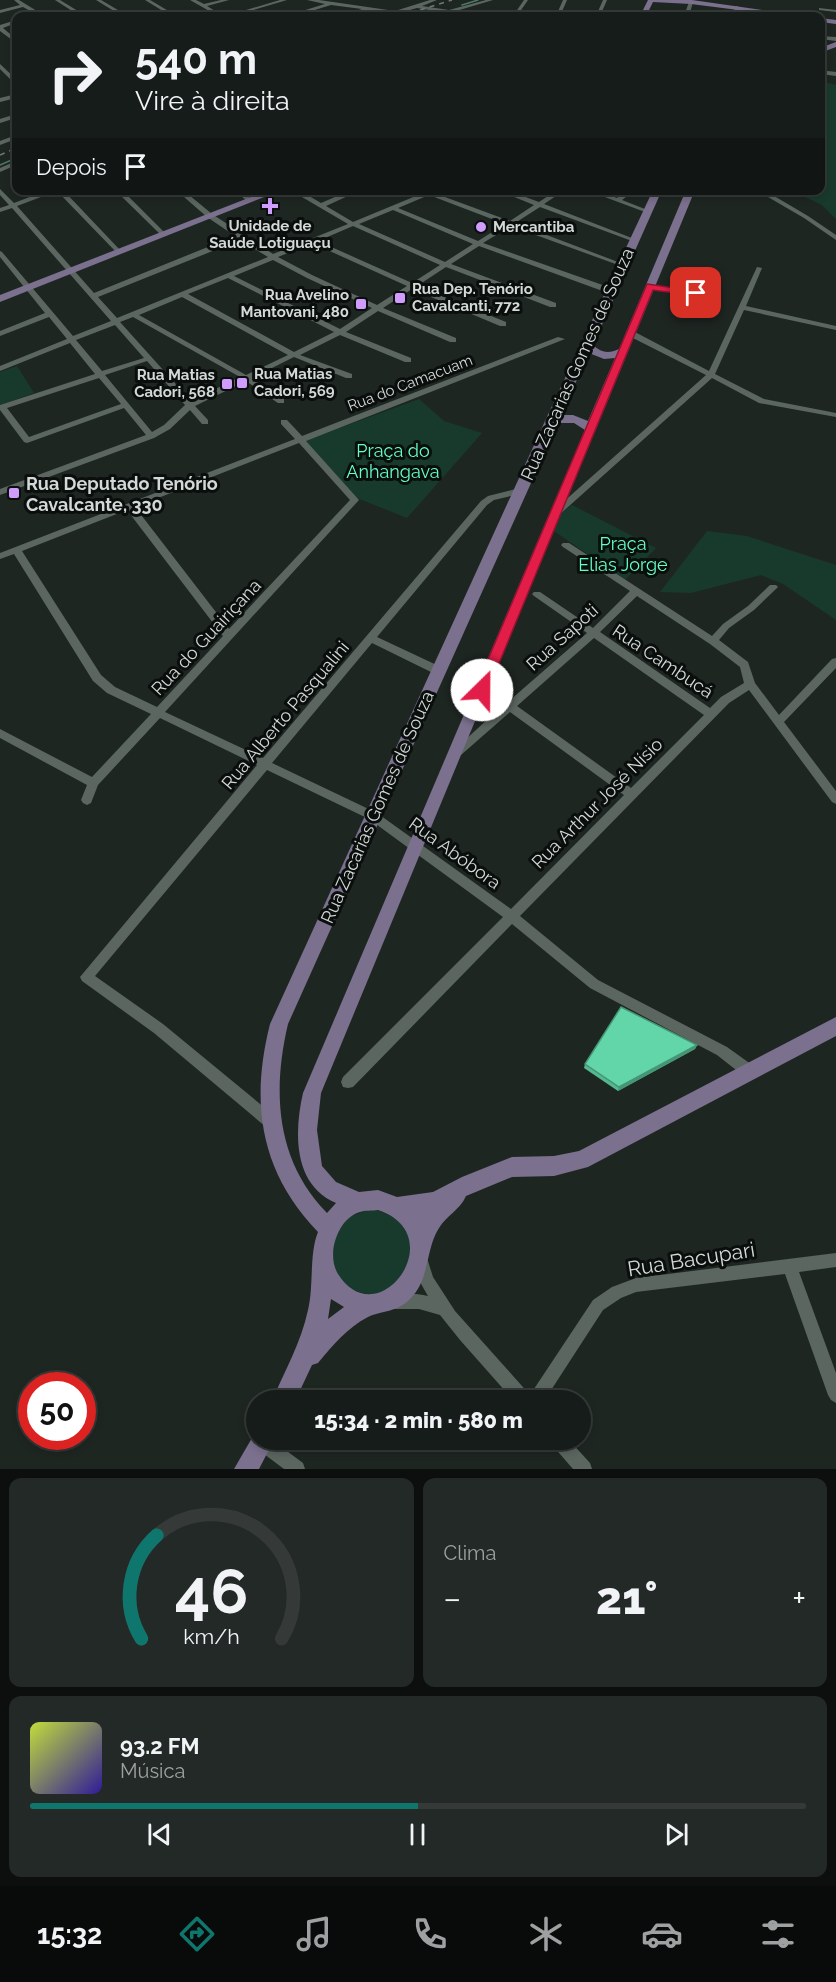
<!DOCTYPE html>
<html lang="pt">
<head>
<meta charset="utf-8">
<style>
  :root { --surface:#161c1a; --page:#232927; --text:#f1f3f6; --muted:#9ea1a2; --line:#353a39; --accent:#0f766e }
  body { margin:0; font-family:Raleway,sans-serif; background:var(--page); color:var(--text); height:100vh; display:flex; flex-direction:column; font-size:22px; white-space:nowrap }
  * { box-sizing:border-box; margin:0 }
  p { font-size:20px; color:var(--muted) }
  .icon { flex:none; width:33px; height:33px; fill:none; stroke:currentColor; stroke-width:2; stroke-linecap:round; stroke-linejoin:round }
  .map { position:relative; height:1469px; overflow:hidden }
  .panel { display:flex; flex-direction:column; gap:9px; padding:9px; background:#0c0f0e; flex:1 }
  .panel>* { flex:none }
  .hud { position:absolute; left:12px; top:12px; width:813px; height:183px; border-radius:12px; box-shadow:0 3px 9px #0003,0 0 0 2px var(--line); background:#161c1a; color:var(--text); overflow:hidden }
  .speed { position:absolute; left:18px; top:1372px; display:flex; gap:12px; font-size:30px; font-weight:700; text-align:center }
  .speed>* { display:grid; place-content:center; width:78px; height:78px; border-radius:50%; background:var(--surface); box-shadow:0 3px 9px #0003,0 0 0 2px var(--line); line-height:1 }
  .speed .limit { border:9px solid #d22; background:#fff; color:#111 }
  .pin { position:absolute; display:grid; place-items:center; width:51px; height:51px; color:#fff; margin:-26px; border-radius:12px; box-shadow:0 3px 9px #0006 }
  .me { position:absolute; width:66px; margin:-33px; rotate:23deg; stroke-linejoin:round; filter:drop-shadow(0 0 4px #0008) }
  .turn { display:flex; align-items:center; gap:21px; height:126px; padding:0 24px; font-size:27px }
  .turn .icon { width:78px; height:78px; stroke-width:2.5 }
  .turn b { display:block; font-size:42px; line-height:51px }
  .then { display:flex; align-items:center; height:57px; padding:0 24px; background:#0003; gap:12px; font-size:22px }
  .big { font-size:45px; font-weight:800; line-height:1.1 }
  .panel .widget { flex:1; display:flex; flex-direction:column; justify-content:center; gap:9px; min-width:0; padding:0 21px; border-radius:12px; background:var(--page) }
  .panel .dial { align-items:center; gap:0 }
  .dial svg { height:156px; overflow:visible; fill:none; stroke:var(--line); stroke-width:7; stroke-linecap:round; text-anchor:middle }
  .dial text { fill:var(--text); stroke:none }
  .song { display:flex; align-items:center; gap:18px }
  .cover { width:72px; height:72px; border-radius:9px; background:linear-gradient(135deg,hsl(70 70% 55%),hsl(250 70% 35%)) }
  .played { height:6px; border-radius:3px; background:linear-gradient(90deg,var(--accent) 50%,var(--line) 50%) }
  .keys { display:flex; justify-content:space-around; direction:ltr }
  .heat { display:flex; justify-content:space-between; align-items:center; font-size:33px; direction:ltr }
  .panel .tiles { flex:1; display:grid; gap:9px; grid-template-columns:1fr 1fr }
  .widget:last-child { grid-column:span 2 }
  .trip { position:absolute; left:246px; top:1390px; width:345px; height:60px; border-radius:30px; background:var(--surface); box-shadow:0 3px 9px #0003,0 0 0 2px var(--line); font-weight:800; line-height:60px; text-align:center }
  .tabs { display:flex; height:96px; justify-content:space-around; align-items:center; background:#090b0a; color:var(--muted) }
  .tabs .icon { width:42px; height:42px }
  .tabs .active { color:var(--accent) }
  .tabs b { font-size:27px; color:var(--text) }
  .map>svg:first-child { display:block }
  .green { fill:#183a2c }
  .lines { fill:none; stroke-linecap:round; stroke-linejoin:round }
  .stream { stroke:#4b7b6a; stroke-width:1.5 }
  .street { fill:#5c6661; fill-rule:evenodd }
  .secondary { fill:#7b708d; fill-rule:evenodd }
  .rail { stroke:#707874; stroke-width:1.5; stroke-dasharray:5 5; stroke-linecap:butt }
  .wall { fill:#54b890 }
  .shaded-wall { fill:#459676 }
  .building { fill:#62d6a8; stroke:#459676; stroke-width:1.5 }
  .route { fill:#e11d48; stroke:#92132f; stroke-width:1.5 }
  .poi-dot { fill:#d09dff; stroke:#0a0e0c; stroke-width:2 }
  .labels { text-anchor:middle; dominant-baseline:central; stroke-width:6; stroke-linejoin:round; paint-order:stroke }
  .far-poi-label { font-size:15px; font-weight:bold; fill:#d3d9d6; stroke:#0a0e0c; text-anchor:start }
  .far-street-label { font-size:15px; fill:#d3d9d6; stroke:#0a0e0c }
  .street-label { font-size:18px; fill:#d3d9d6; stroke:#0a0e0c }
  .park-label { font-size:18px; fill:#64ffc4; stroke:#0a0e0c }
  .poi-label { font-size:18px; font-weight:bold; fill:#d3d9d6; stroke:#0a0e0c; text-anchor:start }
  .near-street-label { font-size:21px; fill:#d3d9d6; stroke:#0a0e0c }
</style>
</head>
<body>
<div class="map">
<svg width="836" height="1469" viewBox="0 0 836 1469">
  <rect width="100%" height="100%" fill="#1e2622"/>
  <g class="green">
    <path d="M821,81L836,85V219L822,205L792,191L820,190Z"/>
    <path d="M17,366L34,393L0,405V372Z"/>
    <path d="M419,399L444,421L482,433L407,518L357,498L304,441Z"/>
    <path d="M572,505L656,548L625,580L554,531L559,515Z"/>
    <path d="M707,531L747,536L836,565V620L783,584L761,575L691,593L660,592Z"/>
    <path d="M370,1209C392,1211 413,1229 412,1253C411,1264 400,1277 395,1287L374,1296L351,1290L335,1272L332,1261L335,1236L349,1217Z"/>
  </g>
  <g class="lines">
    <g class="stream">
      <path d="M462,5L478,0"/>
      <path d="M423,16L433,13"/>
      <path d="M0,165L16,158"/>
    </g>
    <g class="street">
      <path d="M14,0H19L45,16H39L23,7L0,13V10L20,5Z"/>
      <path d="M55,0H60L86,16H80Z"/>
      <path d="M96,0H101L128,16H122Z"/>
      <path d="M145,0H150L177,16H171Z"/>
      <path d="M190,0H196L204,4L221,0H229L207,6L223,16H218Z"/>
      <path d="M280,0H287L233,16H226Z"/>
      <path d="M307,0H319L395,11L430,0H437L422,6L449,10L486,0H493L456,11L475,14L477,16L449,13L432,16L442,12L417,8L392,15L390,13L367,10L348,16H342V15L362,9L331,5L295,16H289V15L325,4Z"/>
      <path d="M524,0H528L517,16H513Z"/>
      <path d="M563,0H567L560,16H556Z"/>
      <path d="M603,0H607L600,16H596Z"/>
      <path d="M691,1L693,2L689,16H684L689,2Z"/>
      <path d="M737,6L739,7L736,16H731L735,7Z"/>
      <path d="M819,8L836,10V12L819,10Z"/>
      <path d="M16,20V23L3,28L16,39V43L0,31V25Z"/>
      <path d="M820,36L836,37V41L820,39Z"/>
      <path d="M0,64L16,79V84L14,83L0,69Z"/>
      <path d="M820,70L836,72V76L820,74Z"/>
      <path d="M16,94V98L0,102V98Z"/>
      <path d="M16,114V118L0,123V119Z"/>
      <path d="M16,135V139L0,145V141Z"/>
      <path d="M16,161V165L0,172V168Z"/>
      <path d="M0,189L14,203L48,190H63L121,251V253H117L57,191L17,206L94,293L235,236L207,217L176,190H183L212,214L273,254L348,224L290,190H299L321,203L351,190H361L326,206L353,222L423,193L424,190H439L434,193L510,221L534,205L497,190H507L539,202L557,190H565L544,204L637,240L632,241L540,207L515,223L626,265L621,266L511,226L483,243L614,289V293H608L479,246L451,264L556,303V307H550L446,267L417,286L506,322V326H500L412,289L383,308L456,338V342H450L378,311L346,332L411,358V362H405L340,335L300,355L352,374V378H346L294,357L252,378L284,399V403H278L246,381L195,406L208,420V424H202L190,410L170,429L154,438L0,495V489L146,435L124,408L27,443L24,442L0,410V405L95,374L70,343L0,371V366L67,339L49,317L0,336V331L45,313L0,257V251L2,252L73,336L111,321L12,208L0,212V208L9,205L0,195ZM429,195L505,224L478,241L398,208ZM393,210L473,244L445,262L359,224ZM353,226L440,265L412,283L318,241ZM240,240L268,257L117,318L98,297ZM312,243L407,286L377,305L312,275L278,257ZM273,260L307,278L372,308L340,329L234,276ZM228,278L334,332L294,352L188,294ZM182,297L288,355L246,375L139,315ZM133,317L240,377L191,401L120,322ZM115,325L144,358L102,371L76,340ZM147,361L185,405L164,425L152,432L105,375ZM99,378L121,404L29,437L7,408Z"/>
      <path d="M115,190H122L166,234V236H162Z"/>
      <path d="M234,190H241L253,201L248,202Z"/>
      <path d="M586,190H596L617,198L627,190H635L622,200L650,211L645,212Z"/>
      <path d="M756,190H764L808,216L836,235V240L804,218Z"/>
      <path d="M757,267L762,268L746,306L836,326V330L744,310L715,374L764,399L836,413V417L759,403L712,378L558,516H552V512L706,375L627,335V331H633L709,371Z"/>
      <path d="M647,284L693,291L695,286L702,288L698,296H695L650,288H647Z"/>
      <path d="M558,337L565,339L306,441L359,500L165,712L263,758L481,501L488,496L520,488L523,489V493L494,500L487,505L377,637L443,668L444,671L443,674H435L372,643L272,763L377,813L511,909L624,795L510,712L461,755H453L452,752L502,706L477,693L476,690L477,687H485L509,701L587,633L534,596L532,594L534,592H540L593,628L630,591L563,547L561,545L563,543H569L712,636L723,624L748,606L770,585H776L778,587L776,589L754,610L729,628L719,640L748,662L755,683L779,715L832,659L836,658V668L784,722L836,791V804L832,802L749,690L729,703L520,916L598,980L727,1047L755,1067L757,1072L755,1077L750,1078L745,1077L717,1055L590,988L512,924L353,1087L348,1088L343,1087L341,1082L343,1077L503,917L369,819L267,770L95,976L163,1024L276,1117L278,1122L276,1127L271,1129L266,1127L154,1033L82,981L80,977L257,765L160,718L98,785L91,803L87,805L83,803L81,800L87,785L0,738V729L92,777L151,714L107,693L93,681L14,554L0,559V553L295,439L281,424V420H287L302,436ZM299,443L350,500L229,629L135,507ZM127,510L223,636L157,707L115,687L101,675L22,551ZM637,596L710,644L740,667L744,683L721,697L710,708L600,632ZM594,638L704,715L631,788L517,706Z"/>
      <path d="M836,1253V1267L799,1272L836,1373V1403L831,1400L828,1395L785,1274L636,1292L621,1298L603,1310L544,1401H514L460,1340L440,1315L419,1309H394L389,1307L387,1302L389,1297C401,1292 415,1293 428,1296C422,1286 412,1269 417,1258L422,1256L427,1258L433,1277L455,1311L530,1395L593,1300L612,1287L636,1278Z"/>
      <path d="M256,1436V1440H272L303,1463L305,1469H284L256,1448L254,1442Z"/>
      <path d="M551,1440H569L590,1463L592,1469H573L553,1446Z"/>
    </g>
    <g class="secondary">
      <path d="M648,0H692L804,16H787L691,4L653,2L646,16H640Z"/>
      <path d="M820,18L836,20V24L820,22Z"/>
      <path d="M836,42V47L820,53V48Z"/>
      <path d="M269,190H282L0,302V295Z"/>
      <path d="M653,190H662L593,345C601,353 609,354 619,349L686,190H695L321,1093L317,1130L322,1166L336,1182L359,1192L378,1190L397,1197L433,1192L462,1177L512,1157L554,1156L579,1151L836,1017V1036L588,1167L554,1176L512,1177L466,1196C460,1210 446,1216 439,1228C425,1250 430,1280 410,1299C396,1313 383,1310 368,1317C347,1328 334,1344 318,1363L312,1365L295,1401H272C285,1370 301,1343 308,1310C314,1285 309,1254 318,1232C260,1172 250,1103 270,1024L545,421ZM589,353L604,359L615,358L588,421L573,415H561ZM558,423H574L585,430L303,1093C294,1132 293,1185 336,1203L327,1213C276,1161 272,1092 288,1024ZM378,1210C453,1235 378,1337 338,1274C326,1255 337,1219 360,1212C365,1210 372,1211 378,1210ZM331,1299L344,1307L328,1319Z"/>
      <path d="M256,1431V1440H274L259,1469H234Z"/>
    </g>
    <g class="rail">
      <path d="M401,16L452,0"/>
      <path d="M0,155L16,148"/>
    </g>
  </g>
  <path class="wall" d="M697,1045L695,1049L618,1091L584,1068L585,1064Z"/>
  <path class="shaded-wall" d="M697,1045L695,1049L618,1091L619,1087Z"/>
  <path class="building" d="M621,1007L697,1045L619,1087L585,1064Z"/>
  <path class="route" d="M647,284L696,291L701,293L696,296L653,290L488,690L482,695L477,693L475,690Z"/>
  <g class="poi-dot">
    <path d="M267 197h6v6h6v6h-6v6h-6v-6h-6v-6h6z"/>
    <circle cx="481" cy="227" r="6"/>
    <rect x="394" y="292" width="12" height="12" rx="3"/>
    <rect x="355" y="298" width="12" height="12" rx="3"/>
    <rect x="236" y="377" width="12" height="12" rx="3"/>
    <rect x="221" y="378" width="12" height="12" rx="3"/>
    <rect x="8" y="487" width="12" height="12" rx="3"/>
  </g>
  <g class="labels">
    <g class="far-poi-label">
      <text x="270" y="226" text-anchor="middle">Unidade de<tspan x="270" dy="17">Saúde Lotiguaçu</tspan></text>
      <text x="493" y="227">Mercantiba</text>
      <text x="412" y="289">Rua Dep. Tenório<tspan x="412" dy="17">Cavalcanti, 772</tspan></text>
      <text x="349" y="295" text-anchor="end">Rua Avelino<tspan x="349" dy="17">Mantovani, 480</tspan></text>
      <text x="254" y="374">Rua Matias<tspan x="254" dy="17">Cadori, 569</tspan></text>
      <text x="215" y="375" text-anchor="end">Rua Matias<tspan x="215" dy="17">Cadori, 568</tspan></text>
    </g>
    <g class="far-street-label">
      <text transform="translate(410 383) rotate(-21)">Rua do Camacuam</text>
    </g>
    <g class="street-label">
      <text transform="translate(577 364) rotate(-66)">Rua Zacarias Gomes de Souza</text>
      <text transform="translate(206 637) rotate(-47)">Rua do Guairiçana</text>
      <text transform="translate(562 637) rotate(-42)">Rua Sapoti</text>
      <text transform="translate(663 661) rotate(34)">Rua Cambucá</text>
      <text transform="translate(285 715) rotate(-50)">Rua Alberto Pasqualini</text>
      <text transform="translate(597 803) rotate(-45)">Rua Arthur José Nísio</text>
      <text transform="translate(377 807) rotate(-66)">Rua Zacarias Gomes de Souza</text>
      <text transform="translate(455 853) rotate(36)">Rua Abóbora</text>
    </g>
    <g class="park-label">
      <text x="393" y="450">Praça do<tspan x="393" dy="21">Anhangava</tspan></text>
      <text x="623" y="543">Praça<tspan x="623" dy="21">Elias Jorge</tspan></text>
    </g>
    <g class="poi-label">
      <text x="26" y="483">Rua Deputado Tenório<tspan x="26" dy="21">Cavalcante, 330</tspan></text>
    </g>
    <g class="near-street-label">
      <text transform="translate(691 1259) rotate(-9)">Rua Bacupari</text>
    </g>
  </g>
</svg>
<div class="speed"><div class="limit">50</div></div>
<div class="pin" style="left:696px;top:293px;background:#d93025"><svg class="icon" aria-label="arrive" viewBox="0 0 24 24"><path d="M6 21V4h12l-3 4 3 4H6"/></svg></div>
<svg class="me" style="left:482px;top:690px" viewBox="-20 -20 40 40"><circle r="19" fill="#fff"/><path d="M0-13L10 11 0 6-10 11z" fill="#e11d48"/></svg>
<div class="trip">15:34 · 2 min · 580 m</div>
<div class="hud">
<div class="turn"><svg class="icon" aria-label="right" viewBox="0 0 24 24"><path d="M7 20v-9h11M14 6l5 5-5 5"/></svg><div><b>540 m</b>Vire à direita</div></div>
<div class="then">Depois<svg class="icon" aria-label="arrive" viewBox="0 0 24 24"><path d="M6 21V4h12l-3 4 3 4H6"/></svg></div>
</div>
</div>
<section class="panel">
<div class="tiles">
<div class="widget dial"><svg viewBox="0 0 100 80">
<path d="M14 69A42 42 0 1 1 86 69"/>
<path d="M14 69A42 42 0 0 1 22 16" stroke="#0f766e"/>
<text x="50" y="56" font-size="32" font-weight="700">46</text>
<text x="50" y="72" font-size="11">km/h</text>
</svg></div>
<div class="widget"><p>Clima</p>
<div class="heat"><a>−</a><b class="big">21°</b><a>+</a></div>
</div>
<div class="widget">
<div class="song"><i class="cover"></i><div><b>93.2 FM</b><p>Música</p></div></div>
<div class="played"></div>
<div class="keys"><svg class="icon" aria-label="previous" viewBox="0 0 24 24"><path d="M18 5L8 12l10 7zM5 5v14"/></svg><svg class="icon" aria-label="pause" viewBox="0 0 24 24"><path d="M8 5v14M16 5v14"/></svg><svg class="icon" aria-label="next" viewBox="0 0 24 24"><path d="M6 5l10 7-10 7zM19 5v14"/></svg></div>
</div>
</div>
</section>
<nav class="tabs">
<b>15:32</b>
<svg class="icon active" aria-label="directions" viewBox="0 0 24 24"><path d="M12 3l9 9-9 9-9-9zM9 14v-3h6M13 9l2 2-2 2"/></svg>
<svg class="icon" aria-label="music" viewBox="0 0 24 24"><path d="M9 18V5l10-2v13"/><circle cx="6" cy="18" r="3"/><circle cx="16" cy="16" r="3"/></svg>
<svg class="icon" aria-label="phone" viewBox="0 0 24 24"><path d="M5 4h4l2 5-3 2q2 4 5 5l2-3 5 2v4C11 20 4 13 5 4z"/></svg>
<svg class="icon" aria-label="climate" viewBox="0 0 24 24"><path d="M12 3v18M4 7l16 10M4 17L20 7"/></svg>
<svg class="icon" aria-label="car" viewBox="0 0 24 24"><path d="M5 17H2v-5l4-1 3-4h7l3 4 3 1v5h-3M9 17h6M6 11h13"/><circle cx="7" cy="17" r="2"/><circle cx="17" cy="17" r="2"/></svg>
<svg class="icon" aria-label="filters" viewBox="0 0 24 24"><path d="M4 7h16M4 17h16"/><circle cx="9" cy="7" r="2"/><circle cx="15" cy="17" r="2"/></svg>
</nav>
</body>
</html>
